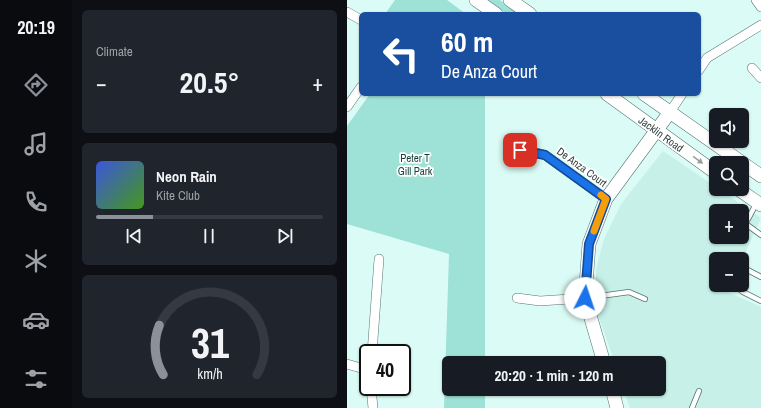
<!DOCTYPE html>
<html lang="en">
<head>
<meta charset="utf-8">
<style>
  :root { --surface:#171b24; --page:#20242c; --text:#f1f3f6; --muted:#9ea1a6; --line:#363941; --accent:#8c9099 }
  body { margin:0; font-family:"Archivo Narrow",sans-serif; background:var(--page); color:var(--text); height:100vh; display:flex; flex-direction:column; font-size:15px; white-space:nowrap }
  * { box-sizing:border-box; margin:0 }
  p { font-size:13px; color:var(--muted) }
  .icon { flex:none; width:22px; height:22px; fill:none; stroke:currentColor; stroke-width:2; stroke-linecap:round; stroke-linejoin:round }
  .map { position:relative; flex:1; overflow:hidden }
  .sheet { display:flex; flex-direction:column; gap:10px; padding:10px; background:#0d0f14; width:275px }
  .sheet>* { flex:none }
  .hud { position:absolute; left:12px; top:12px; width:342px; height:84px; border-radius:6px; box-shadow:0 1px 3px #0004; background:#1a4fa0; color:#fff; overflow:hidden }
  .fabs { position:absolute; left:362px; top:108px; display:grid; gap:8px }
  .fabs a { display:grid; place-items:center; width:40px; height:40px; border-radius:6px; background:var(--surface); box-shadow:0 1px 3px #0004; font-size:20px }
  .speed { position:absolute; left:12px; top:344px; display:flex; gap:8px; font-size:20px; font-weight:700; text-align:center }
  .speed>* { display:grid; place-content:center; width:52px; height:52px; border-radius:50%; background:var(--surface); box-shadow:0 1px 3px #0004; line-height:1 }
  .speed .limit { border:2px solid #111; border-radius:6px; background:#fff; color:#111 }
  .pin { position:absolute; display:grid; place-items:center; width:34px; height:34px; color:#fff; margin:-17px; border-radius:8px; box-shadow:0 2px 6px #0006 }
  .me { position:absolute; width:44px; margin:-22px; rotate:4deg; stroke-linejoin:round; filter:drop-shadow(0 0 3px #0008) }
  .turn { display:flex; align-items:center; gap:14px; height:84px; padding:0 16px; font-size:18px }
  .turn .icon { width:52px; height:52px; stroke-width:2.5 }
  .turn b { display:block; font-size:28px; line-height:34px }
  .big { font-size:30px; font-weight:700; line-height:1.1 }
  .sheet .widget { flex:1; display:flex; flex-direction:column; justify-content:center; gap:6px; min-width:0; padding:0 14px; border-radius:6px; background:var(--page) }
  .sheet .dial { align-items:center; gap:0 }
  .dial svg { height:104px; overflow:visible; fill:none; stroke:var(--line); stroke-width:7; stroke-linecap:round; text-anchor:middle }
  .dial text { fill:var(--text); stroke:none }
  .song { display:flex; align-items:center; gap:12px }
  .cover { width:48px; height:48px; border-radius:6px; background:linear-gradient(135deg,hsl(230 70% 55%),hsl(100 70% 35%)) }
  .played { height:4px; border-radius:2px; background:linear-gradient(90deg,var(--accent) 25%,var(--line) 25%) }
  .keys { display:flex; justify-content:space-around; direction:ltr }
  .heat { display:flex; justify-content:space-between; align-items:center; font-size:22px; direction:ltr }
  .trip { position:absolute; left:95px; top:356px; width:224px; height:40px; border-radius:6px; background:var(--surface); box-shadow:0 1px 3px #0004; font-weight:700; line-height:40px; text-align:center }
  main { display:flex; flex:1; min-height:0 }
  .dock { display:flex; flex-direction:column; width:72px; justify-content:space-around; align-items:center; background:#090b0e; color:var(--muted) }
  .dock .icon { width:28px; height:28px }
  .dock .selected { color:var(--accent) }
  .dock b { font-size:18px; color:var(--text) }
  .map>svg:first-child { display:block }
  .built { fill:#c6f0e8; fill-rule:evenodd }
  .green { fill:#9ee1d6 }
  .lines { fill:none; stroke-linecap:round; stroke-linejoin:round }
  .lane-casing { stroke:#577570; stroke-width:6 }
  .street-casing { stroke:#577570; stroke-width:10 }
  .secondary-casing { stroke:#577570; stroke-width:14 }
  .lane { stroke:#fff; stroke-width:4.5 }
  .street { stroke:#fff; stroke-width:9 }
  .secondary { stroke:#fff; stroke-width:13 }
  .oneway { fill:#989f9e }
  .route-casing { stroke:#114b97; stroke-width:10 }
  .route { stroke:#1a73e8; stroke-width:7 }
  .slow { stroke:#f59e0b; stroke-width:7 }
  .labels { text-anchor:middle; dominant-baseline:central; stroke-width:3.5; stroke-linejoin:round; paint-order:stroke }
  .street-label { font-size:11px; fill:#323f3d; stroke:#fff }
  .park-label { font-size:11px; fill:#153f39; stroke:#fff }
</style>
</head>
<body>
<main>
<nav class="dock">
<b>20:19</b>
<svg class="icon selected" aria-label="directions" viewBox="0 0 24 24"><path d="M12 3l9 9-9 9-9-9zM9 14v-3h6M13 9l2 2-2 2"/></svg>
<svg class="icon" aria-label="music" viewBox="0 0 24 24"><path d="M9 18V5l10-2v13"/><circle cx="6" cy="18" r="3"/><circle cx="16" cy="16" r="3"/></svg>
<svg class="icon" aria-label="phone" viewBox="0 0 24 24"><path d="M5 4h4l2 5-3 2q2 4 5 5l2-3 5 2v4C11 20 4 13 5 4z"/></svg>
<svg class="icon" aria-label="climate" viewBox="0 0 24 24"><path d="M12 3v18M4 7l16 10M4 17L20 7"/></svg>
<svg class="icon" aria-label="car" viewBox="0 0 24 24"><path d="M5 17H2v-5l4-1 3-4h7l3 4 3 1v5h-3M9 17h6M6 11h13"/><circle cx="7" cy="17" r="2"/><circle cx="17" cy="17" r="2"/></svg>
<svg class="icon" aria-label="filters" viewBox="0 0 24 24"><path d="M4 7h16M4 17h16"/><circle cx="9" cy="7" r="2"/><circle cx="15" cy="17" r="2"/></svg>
</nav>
<section class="sheet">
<div class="widget"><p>Climate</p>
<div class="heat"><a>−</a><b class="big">20.5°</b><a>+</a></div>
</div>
<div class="widget">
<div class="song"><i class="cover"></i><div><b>Neon Rain</b><p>Kite Club</p></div></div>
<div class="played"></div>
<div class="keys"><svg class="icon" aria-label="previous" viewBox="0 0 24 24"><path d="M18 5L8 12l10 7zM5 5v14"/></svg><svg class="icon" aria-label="pause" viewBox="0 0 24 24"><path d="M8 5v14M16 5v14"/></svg><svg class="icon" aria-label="next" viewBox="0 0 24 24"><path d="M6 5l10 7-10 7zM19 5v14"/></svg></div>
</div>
<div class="widget dial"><svg viewBox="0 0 100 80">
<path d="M14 69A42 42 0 1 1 86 69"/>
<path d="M14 69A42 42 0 0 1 11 31" stroke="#8c9099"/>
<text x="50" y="56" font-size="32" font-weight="700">31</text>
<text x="50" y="72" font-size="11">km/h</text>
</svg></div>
</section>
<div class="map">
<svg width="414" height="408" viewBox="0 0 414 408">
  <rect width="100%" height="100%" fill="#dbfcf6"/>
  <path class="built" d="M316,151L369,187V189H372L414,218L395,260L369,259V285H384L381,292L414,307V408H283L276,389H312V363H268L251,315L249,289V269L257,239L274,204ZM369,211H395V237H369Z"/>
  <g class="green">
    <path d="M48,0H100L119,14H38Z"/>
    <path d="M140,0H153L173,14H160Z"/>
    <path d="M23,94H138V363H102V389H138V408H97L102,254L0,224V126Z"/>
  </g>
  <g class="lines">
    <g class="lane-casing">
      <g id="lane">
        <path d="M401,219L409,204"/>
        <path d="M399,224L414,235"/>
        <path d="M395,267L414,277"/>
        <path d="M391,285V288L396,292L414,301"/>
        <path d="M239,298L282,292L298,299"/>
        <path d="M345,408L352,391"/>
      </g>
    </g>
    <g class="street-casing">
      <g id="street">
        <path d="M409,0L414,7"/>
        <path d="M0,12L14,20"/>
        <path d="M405,68L414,78"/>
        <path d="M352,70L360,58L414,25"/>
        <path d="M0,107L14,87"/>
        <path d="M323,112L335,94"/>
        <path d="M173,149L198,155L259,199"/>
        <path d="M170,298L193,301L238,298"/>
        <path d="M25,353L32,259"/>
        <path d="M0,364L21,370"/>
        <path d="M24,387L26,408"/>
      </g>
    </g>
    <g class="secondary-casing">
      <g id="secondary">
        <path d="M129,0L149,14"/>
        <path d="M163,0L183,14"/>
        <path d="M260,94L369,173"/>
        <path d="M297,94L414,176"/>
        <path d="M391,189L414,205"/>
        <path d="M257,363L238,298L242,244L259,199L323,112"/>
        <path d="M265,389L270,408"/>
      </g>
    </g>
    <use href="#lane" class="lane"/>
    <use href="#street" class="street"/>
    <use href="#secondary" class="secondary"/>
  </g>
  <defs><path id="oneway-solid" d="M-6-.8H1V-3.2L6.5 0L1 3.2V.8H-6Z"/></defs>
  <use class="oneway" href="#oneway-solid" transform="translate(351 160) rotate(36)"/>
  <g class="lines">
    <g class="route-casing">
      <path id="route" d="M173,150L198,155L259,199L242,244L238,298"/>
    </g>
    <use href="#route" class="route"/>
    <path class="slow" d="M247,231L259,199L254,195"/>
  </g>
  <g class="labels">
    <g class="street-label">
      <text transform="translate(314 134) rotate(36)">Jacklin Road</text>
      <text transform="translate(235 167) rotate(36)">De Anza Court</text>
    </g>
    <g class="park-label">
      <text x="68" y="158">Peter T<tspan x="68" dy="13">Gill Park</tspan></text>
    </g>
  </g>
</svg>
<div class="fabs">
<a><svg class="icon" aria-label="sound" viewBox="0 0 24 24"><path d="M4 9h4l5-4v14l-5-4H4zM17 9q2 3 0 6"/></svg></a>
<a><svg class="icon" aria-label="search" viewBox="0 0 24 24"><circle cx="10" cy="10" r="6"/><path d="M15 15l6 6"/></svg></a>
<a>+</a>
<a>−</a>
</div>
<div class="speed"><div class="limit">40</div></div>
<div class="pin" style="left:173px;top:150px;background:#d93025"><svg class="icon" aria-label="arrive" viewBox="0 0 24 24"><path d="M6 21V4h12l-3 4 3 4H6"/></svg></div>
<svg class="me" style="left:238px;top:298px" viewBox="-20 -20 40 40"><circle r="19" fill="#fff"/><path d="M0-13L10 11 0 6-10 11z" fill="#1a73e8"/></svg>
<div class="trip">20:20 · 1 min · 120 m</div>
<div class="hud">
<div class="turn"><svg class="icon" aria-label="left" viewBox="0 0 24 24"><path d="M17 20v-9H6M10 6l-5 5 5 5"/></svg><div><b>60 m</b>De Anza Court</div></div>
</div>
</div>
</main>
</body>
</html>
